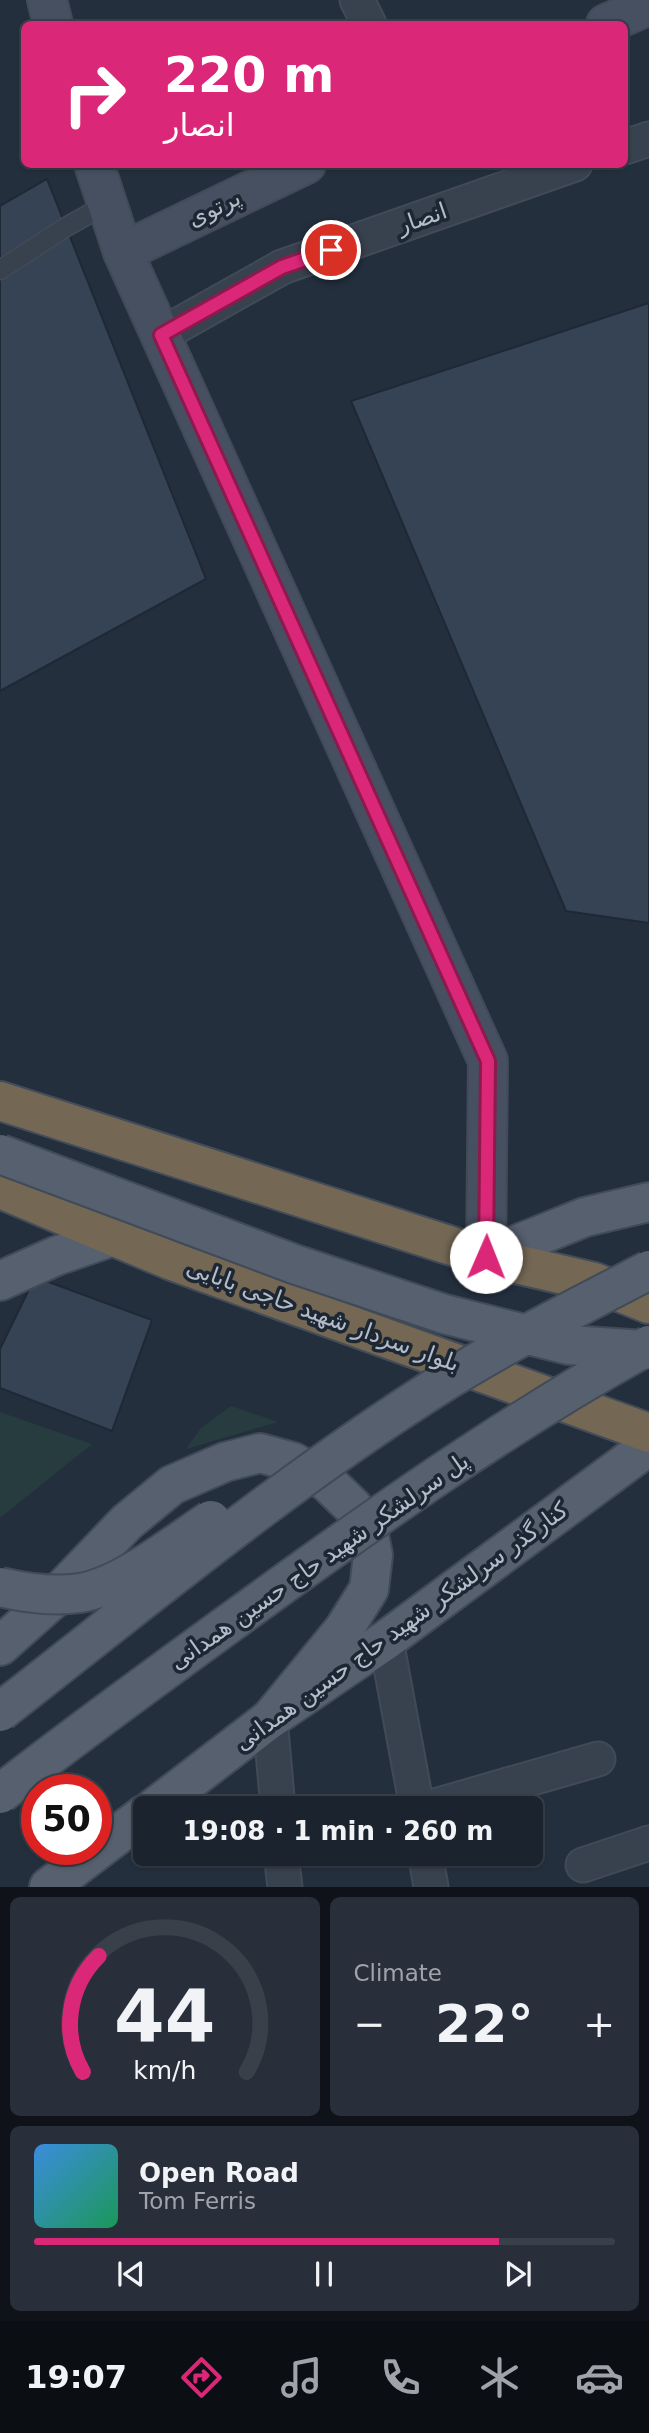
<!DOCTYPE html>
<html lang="en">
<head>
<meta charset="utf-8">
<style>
  :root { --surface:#1b232e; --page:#282f3a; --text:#f1f3f6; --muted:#a0a4aa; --line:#39404a; --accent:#db2777 }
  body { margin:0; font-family:"DejaVu Sans",Vazirmatn,sans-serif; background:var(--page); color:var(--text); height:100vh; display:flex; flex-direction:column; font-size:26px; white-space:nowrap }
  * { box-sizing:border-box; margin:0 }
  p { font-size:23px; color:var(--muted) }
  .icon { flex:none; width:38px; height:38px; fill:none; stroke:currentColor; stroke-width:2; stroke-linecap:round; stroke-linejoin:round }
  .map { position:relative; height:1887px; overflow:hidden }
  .details { display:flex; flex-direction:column; gap:10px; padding:10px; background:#0f1319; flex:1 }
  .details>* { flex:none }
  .banner { position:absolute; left:21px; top:21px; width:607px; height:147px; border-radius:10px; box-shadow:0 2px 5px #0004,0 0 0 2px var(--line); background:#db2777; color:#fff; overflow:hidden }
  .speed { position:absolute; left:21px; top:1774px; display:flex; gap:14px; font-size:35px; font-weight:700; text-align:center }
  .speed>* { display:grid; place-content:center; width:91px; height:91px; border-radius:50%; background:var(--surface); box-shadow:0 2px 5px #0004,0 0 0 2px var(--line); line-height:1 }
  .speed .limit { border:10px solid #d22; background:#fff; color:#111 }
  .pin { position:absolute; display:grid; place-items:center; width:60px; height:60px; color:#fff; margin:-30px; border:4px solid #fff; border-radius:50%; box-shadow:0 2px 7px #0007 }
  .me { position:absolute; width:77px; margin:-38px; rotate:1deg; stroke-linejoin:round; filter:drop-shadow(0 0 5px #0008) }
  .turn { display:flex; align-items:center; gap:24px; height:147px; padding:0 28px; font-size:32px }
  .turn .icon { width:91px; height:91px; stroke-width:2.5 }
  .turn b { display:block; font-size:49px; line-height:60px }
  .big { font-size:52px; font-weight:600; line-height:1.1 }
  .details .card { flex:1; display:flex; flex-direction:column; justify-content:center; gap:10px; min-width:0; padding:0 24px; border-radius:10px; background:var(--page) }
  .details .dial { align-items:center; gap:0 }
  .dial svg { height:182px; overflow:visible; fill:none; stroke:var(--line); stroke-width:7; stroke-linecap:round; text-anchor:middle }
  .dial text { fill:var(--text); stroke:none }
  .song { display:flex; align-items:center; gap:21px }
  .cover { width:84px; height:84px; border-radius:10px; background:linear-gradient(135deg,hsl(210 70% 55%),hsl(150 70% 35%)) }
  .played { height:7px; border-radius:4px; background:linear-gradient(90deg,var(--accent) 80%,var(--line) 80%) }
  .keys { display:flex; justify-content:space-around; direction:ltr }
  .heat { display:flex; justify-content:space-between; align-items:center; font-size:38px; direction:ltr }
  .details .tiles { flex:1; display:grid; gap:10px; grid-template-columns:1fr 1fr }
  .card:last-child { grid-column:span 2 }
  .trip { position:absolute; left:133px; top:1796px; width:410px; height:70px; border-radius:10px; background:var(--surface); box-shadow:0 2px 5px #0004,0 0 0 2px var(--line); font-weight:600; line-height:70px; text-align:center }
  .menu { display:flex; height:112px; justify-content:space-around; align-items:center; background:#0b0e12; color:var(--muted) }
  .menu .icon { width:49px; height:49px }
  .menu .active { color:var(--accent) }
  .menu b { font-size:32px; color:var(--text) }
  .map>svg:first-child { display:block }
  .green { fill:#263c3f }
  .building { fill:#364354; stroke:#1f2835; stroke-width:2 }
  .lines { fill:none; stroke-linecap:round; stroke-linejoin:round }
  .lane-casing { stroke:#414a57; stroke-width:21 }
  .street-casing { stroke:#414a57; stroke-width:37 }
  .secondary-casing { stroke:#414a57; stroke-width:42 }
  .primary-casing { stroke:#414a57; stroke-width:42 }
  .highway-casing { stroke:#434c59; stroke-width:42 }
  .lane { stroke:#38414e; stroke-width:18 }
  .street { stroke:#38414e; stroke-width:33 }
  .secondary { stroke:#465061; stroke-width:38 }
  .primary { stroke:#56606e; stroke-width:38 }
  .highway { stroke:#746855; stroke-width:38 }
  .primary-bridge-casing { stroke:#414a57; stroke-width:42; stroke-linecap:butt }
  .primary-bridge { stroke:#56606e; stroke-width:38 }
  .route-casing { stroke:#8e194d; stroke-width:18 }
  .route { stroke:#db2777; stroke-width:12 }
  .labels { text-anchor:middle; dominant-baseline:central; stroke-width:7; stroke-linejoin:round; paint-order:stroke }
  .street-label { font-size:23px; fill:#b4bcc9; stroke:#1d2633 }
</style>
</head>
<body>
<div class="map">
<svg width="649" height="1887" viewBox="0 0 649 1887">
  <rect width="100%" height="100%" fill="#242f3e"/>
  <g class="green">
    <path d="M231,1406L278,1422L186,1449L201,1428Z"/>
    <path d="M0,1412L92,1444L0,1518Z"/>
  </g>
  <g class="building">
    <path d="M47,179L206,579L0,691V206Z"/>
    <path d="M649,303V923L566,911L351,401Z"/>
    <path d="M35,1277L152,1320L112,1431L0,1388V1349Z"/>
  </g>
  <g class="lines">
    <g class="lane-casing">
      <path id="lane" d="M0,270L66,227L107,204"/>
    </g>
    <g class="street-casing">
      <g id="street">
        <path d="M357,0L369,24"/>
        <path d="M625,147L649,139"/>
        <path d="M161,335L282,267L575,164"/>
        <path d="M386,1640L417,1808"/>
        <path d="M270,1719L278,1808"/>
        <path d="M428,1808L598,1759"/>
        <path d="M281,1853L285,1887"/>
        <path d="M425,1853L431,1887"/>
        <path d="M583,1865L649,1843"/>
      </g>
    </g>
    <g class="secondary-casing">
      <g id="secondary">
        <path d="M47,0L53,24"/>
        <path d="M606,24L649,5"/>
        <path d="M94,164L123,252L488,1061L486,1257"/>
        <path d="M123,252L306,164"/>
      </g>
    </g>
    <g class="primary-casing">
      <g id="primary">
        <path d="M486,1257L585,1217L649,1202"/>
        <path d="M0,1281L56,1256L114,1236"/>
        <path d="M0,1646L55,1597L127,1522L172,1485L225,1462L260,1453L293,1462L327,1482L353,1507L369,1535L373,1555L369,1589L344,1629L270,1719"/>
        <path d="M154,1808L270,1719L386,1640L649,1446"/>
        <path d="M49,1887L145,1814"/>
      </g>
    </g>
    <g class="highway-casing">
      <g id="highway">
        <path d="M0,1101L486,1257L594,1282L649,1304"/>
        <path d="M0,1189L172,1261L649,1433"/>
      </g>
    </g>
    <use href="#lane" class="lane"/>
    <use href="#street" class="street"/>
    <use href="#secondary" class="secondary"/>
    <use href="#primary" class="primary"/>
    <use href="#highway" class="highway"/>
    <g class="primary-bridge-casing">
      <g id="primary-bridge">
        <path d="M0,1154L294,1264L444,1314L569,1345L645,1350"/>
        <path d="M0,1587C26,1593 54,1597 80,1593C121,1587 176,1543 211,1520"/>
        <path d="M0,1712C145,1599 288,1480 444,1382C510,1341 580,1306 649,1270"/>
        <path d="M0,1794C78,1733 158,1675 238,1617C371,1520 505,1425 649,1345"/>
      </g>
    </g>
    <use href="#primary-bridge" class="primary-bridge"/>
  </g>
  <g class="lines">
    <g class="route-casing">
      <path id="route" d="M331,250L282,267L161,335L488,1061L486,1257"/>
    </g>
    <use href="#route" class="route"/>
  </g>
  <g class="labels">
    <g class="street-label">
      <text transform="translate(214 208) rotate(-26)">پرتوی</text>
      <text transform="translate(422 218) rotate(-19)">انصار</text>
      <text transform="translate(323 1315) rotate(20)">بلوار سردار شهید حاجی بابایی</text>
      <text transform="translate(319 1561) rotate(-35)">پل سرلشکر شهید حاج حسین همدانی</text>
      <text transform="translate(401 1626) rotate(-36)">کنارگذر سرلشکر شهید حاج حسین همدانی</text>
    </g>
  </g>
</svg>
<div class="speed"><div class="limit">50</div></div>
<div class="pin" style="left:331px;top:250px;background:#d93025"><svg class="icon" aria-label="arrive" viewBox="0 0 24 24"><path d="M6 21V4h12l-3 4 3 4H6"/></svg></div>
<svg class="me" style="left:486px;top:1257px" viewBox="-20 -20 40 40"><circle r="19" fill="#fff"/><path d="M0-13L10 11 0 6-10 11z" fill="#db2777"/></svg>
<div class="trip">19:08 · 1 min · 260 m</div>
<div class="banner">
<div class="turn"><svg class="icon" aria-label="right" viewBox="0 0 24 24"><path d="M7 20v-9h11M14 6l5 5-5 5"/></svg><div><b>220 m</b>انصار</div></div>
</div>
</div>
<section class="details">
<div class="tiles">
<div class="card dial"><svg viewBox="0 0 100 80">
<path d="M14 69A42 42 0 1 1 86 69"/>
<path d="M14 69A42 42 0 0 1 21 18" stroke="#db2777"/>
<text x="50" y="56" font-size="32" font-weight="700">44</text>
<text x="50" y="72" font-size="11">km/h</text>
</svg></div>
<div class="card"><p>Climate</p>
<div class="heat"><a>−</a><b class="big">22°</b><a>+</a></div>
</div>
<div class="card">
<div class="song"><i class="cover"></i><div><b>Open Road</b><p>Tom Ferris</p></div></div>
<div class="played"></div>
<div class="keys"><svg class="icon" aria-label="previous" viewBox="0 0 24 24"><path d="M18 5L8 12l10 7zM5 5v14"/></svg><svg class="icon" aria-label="pause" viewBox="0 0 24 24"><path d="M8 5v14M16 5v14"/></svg><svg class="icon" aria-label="next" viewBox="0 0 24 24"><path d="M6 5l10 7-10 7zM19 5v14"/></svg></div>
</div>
</div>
</section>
<nav class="menu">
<b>19:07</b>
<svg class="icon active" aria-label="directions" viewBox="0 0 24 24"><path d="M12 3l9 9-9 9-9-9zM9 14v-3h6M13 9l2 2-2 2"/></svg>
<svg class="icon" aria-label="music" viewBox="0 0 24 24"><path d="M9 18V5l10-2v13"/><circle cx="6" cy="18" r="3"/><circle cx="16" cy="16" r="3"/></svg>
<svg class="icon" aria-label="phone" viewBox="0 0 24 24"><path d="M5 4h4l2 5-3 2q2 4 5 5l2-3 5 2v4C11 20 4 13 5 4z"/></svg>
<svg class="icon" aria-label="climate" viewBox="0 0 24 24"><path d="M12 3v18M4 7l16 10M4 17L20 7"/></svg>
<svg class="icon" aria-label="car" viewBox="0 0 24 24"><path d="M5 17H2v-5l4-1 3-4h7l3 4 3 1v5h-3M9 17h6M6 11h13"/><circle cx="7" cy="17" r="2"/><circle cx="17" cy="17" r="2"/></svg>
</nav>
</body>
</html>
